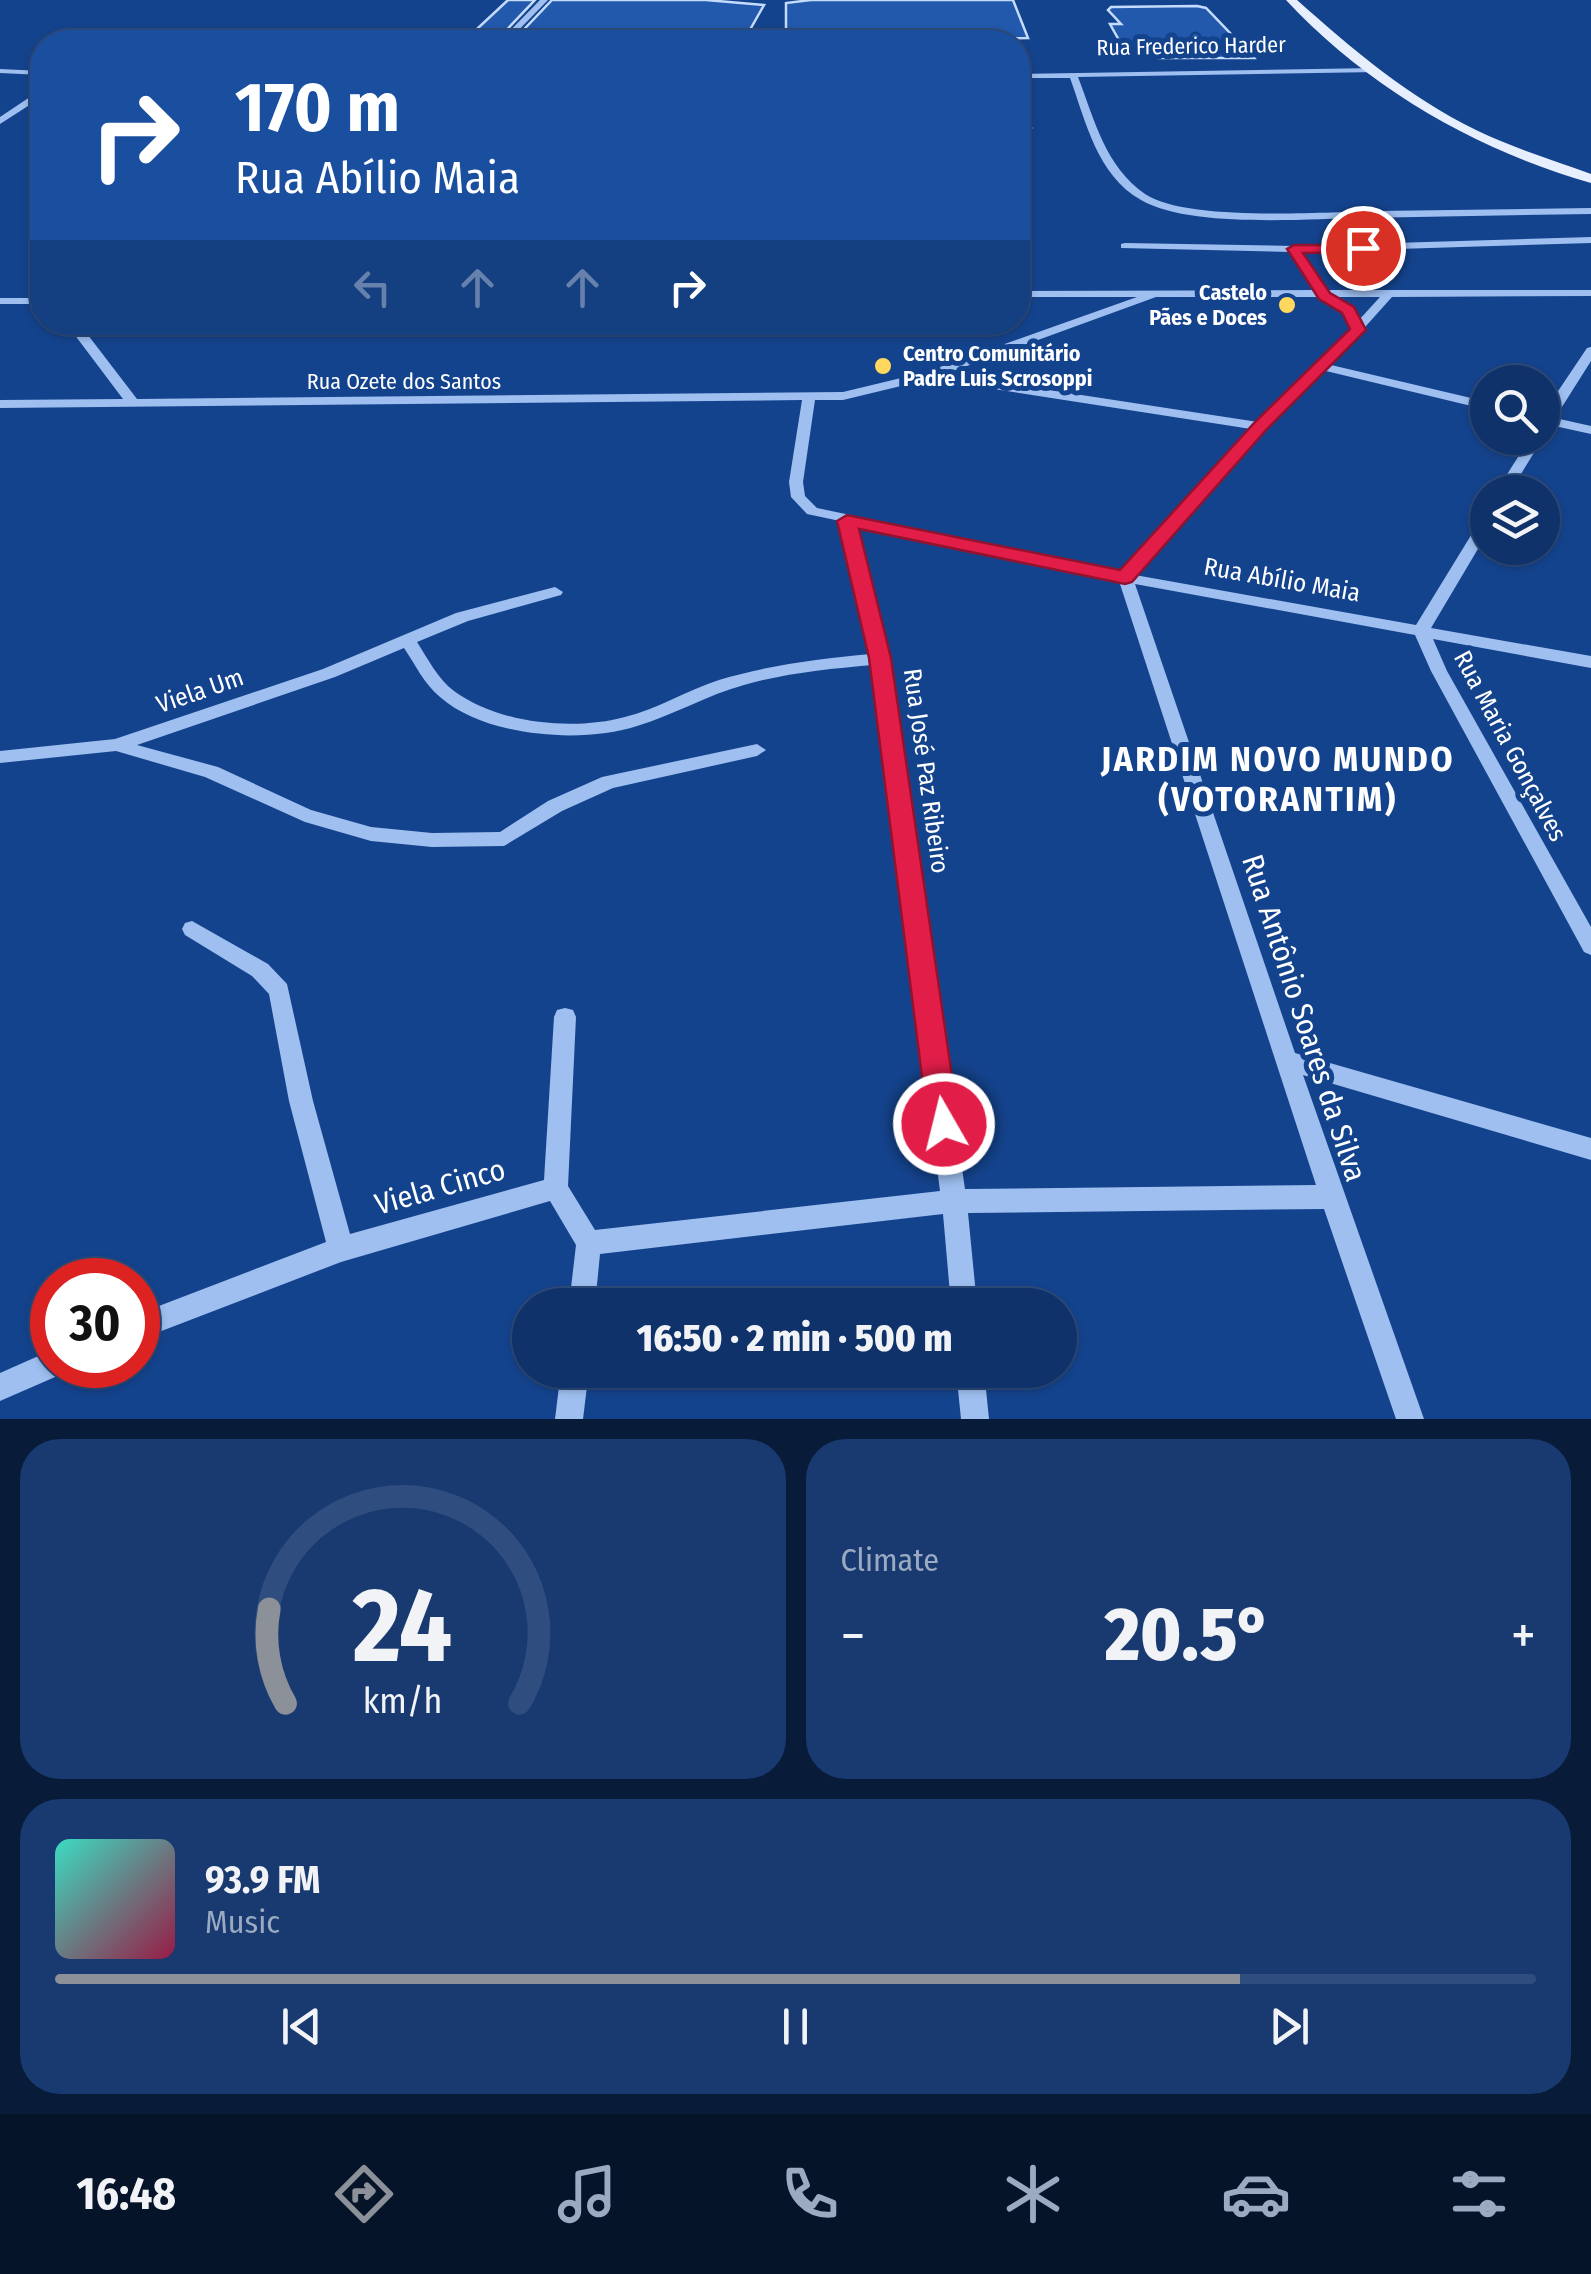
<!DOCTYPE html>
<html lang="en">
<head>
<meta charset="utf-8">
<style>
  :root { --surface:#0f326a; --page:#183a70; --text:#f1f3f6; --muted:#9baac1; --line:#2f4d7e; --accent:#8c9099 }
  body { margin:0; font-family:"Fira Sans Condensed",sans-serif; background:var(--page); color:var(--text); height:100vh; display:flex; flex-direction:column; font-size:38px; white-space:nowrap }
  * { box-sizing:border-box; margin:0 }
  p { font-size:32px; color:var(--muted) }
  .icon { flex:none; width:55px; height:55px; fill:none; stroke:currentColor; stroke-width:2; stroke-linecap:round; stroke-linejoin:round }
  .map { position:relative; height:1419px; overflow:hidden }
  .side { display:flex; flex-direction:column; gap:20px; padding:20px; background:#081c3a; flex:1 }
  .side>* { flex:none }
  .banner { position:absolute; left:30px; top:30px; width:1000px; height:305px; border-radius:40px; box-shadow:0 2px 8px #0004,0 0 0 2px var(--line); background:#1a4fa0; color:#fff; overflow:hidden }
  .tools { position:absolute; left:1470px; top:365px; display:grid; gap:20px }
  .tools a { display:grid; place-items:center; width:90px; height:90px; border-radius:50%; background:var(--surface); box-shadow:0 2px 8px #0004,0 0 0 2px var(--line); font-size:50px }
  .speed { position:absolute; left:30px; top:1258px; display:flex; gap:20px; font-size:50px; font-weight:700; text-align:center }
  .speed>* { display:grid; place-content:center; width:130px; height:130px; border-radius:50%; background:var(--surface); box-shadow:0 2px 8px #0004,0 0 0 2px var(--line); line-height:1 }
  .speed .limit { border:15px solid #d22; background:#fff; color:#111 }
  .pin { position:absolute; display:grid; place-items:center; width:85px; height:85px; color:#fff; margin:-42px; border:5px solid #fff; border-radius:50%; box-shadow:0 2px 10px #0007 }
  .me { position:absolute; width:110px; margin:-55px; rotate:352deg; stroke-linejoin:round; filter:drop-shadow(0 0 8px #0008) }
  .turn { display:flex; align-items:center; gap:35px; height:210px; padding:0 40px; font-size:45px }
  .turn .icon { width:130px; height:130px; stroke-width:2.5 }
  .turn b { display:block; font-size:70px; line-height:85px }
  .lanes { display:flex; align-items:center; height:95px; padding:0 40px; background:#0003; justify-content:center; gap:50px; direction:ltr }
  .lanes .off { opacity:.35 }
  .big { font-size:75px; font-weight:800; line-height:1.1 }
  .side .tile { flex:1; display:flex; flex-direction:column; justify-content:center; gap:15px; min-width:0; padding:0 35px; border-radius:40px; background:var(--page) }
  .side .dial { align-items:center; gap:0 }
  .dial svg { height:260px; overflow:visible; fill:none; stroke:var(--line); stroke-width:7; stroke-linecap:round; text-anchor:middle }
  .dial text { fill:var(--text); stroke:none }
  .song { display:flex; align-items:center; gap:30px }
  .cover { width:120px; height:120px; border-radius:15px; background:linear-gradient(135deg,hsl(170 70% 55%),hsl(340 70% 35%)) }
  .played { height:10px; border-radius:5px; background:linear-gradient(90deg,var(--accent) 80%,var(--line) 80%) }
  .keys { display:flex; justify-content:space-around; direction:ltr }
  .heat { display:flex; justify-content:space-between; align-items:center; font-size:55px; direction:ltr }
  .side .tiles { flex:1; display:grid; gap:20px; grid-template-columns:1fr 1fr }
  .tile:last-child { grid-column:span 2 }
  .trip { position:absolute; left:512px; top:1288px; width:565px; height:100px; border-radius:50px; background:var(--surface); box-shadow:0 2px 8px #0004,0 0 0 2px var(--line); font-weight:800; line-height:100px; text-align:center }
  .dock { display:flex; height:160px; justify-content:space-around; align-items:center; background:#06142a; color:var(--muted) }
  .dock .icon { width:70px; height:70px }
  .dock .current { color:var(--accent) }
  .dock b { font-size:45px; color:var(--text) }
  .map>svg:first-child { display:block }
  .building { fill:#2259ac; stroke:#c5dbfc; stroke-width:2.5 }
  .lines { fill:none; stroke-linecap:round; stroke-linejoin:round }
  .minor { fill:#9ebff0; fill-rule:evenodd }
  .major { fill:#e7efff; fill-rule:evenodd }
  .route { fill:#e11d48; stroke:#92132f; stroke-width:2.5 }
  .poi-dot { fill:#ffd85d; stroke:#14438d; stroke-width:4 }
  .labels { text-anchor:middle; dominant-baseline:central; stroke-width:10; stroke-linejoin:round; paint-order:stroke }
  .far-street-label { font-size:22px; fill:#fff; stroke:#14438d }
  .far-poi-label { font-size:22px; font-weight:bold; fill:#fff; stroke:#14438d; text-anchor:end }
  .street-label { font-size:25px; fill:#fff; stroke:#14438d }
  .near-street-label { font-size:30px; fill:#fff; stroke:#14438d }
  .district-label { font-size:35px; font-weight:bold; letter-spacing:2.5px; fill:#fff; stroke:#14438d }
</style>
</head>
<body>
<div class="map">
<svg width="1591" height="1419" viewBox="0 0 1591 1419">
  <rect width="100%" height="100%" fill="#14438d"/>
  <g class="building">
    <path d="M508,0H535L495,42H463Z"/>
    <path d="M552,0H706L764,5L743,42H512Z"/>
    <path d="M811,0H1013L1028,38L786,42V3Z"/>
    <path d="M1197,6L1206,8L1254,58H1158L1154,51H1125L1110,24H1121L1108,10L1111,7Z"/>
  </g>
  <g class="lines">
    <g class="minor">
      <path d="M540,0H548L507,42H499Z"/>
      <path d="M1375,68L1378,72L1078,77C1095,121 1105,166 1145,194C1187,222 1323,212 1378,211C1449,210 1520,209 1591,208V214C1514,215 1438,217 1361,218C1304,219 1189,228 1141,200C1097,175 1086,122 1070,78H1018V74Z"/>
      <path d="M0,69L42,71V75L0,73Z"/>
      <path d="M39,91H42V97L0,124V117Z"/>
      <path d="M1018,125L1034,128L1018,131Z"/>
      <path d="M1591,237V243L1301,252L1327,290H1591V296L1392,297L1331,365L1488,402V410L1326,371L1266,429L1135,575L1416,625L1481,519L1488,515V532L1431,628L1591,656V668L1433,639L1447,671L1591,927V955L1584,952L1431,671L1415,635L1135,584L1295,1053L1591,1138V1160L1303,1075L1424,1419H1396L1324,1209L968,1213L977,1305H951L943,1214L600,1254L595,1305H569L576,1245L550,1201L341,1262L138,1340V1314L326,1242L289,1101L269,994L252,976L185,935L182,929L185,923L192,921L268,964L287,984L313,1101L350,1234L544,1180L554,1017L557,1010L565,1008L573,1010L576,1017L568,1186L595,1230L940,1191L872,665C829,669 786,673 744,685C707,695 674,715 637,726C582,744 485,737 440,697C424,684 415,664 404,648L335,677L137,745L218,767L311,810L371,827L432,833L500,832L548,801L602,777L757,744L766,750L757,756L613,788L562,811L504,846L432,847L371,841L305,822L205,777L116,751L0,763V751L115,739L323,669L456,613L555,587L563,592L561,595L468,621L417,642C428,659 438,679 454,691C499,724 573,731 625,717C658,709 687,690 719,680C768,665 819,659 871,654L840,521L807,514L791,497L789,482L802,400L0,408V400L123,399L65,322H78L137,399L843,392L926,372L1137,297H1018V291L1315,290L1291,252L1121,248V244L1125,243L1294,246ZM1156,297H1320L1344,313L1352,327L1319,364L1258,422L945,374ZM1334,297H1380L1359,320L1352,309ZM930,379L935,380L1251,429L1121,572L817,508L805,496L803,482L815,400H843ZM855,525L1119,581L1316,1185L965,1189L888,659Z"/>
      <rect x="0" y="298" width="42" height="6"/>
      <path d="M1591,347V361L1555,418L1591,426V434L1550,425L1542,431V415L1587,348Z"/>
      <path d="M1530,438H1543L1510,492H1496Z"/>
      <path d="M52,1350V1365H65L62,1374L0,1401V1373Z"/>
      <path d="M561,1370H589L583,1419H555Z"/>
      <path d="M956,1370H984L989,1419H961Z"/>
    </g>
    <path class="major" d="M1286,0H1297C1352,49 1410,98 1476,130C1513,148 1553,160 1591,174V183C1476,150 1368,88 1286,0Z"/>
  </g>
  <path class="route" d="M1294,245H1368V250L1363,252L1303,253L1330,293L1354,307L1366,330L1267,429L1132,582L1125,584L859,529L891,658L959,1124L955,1133L944,1138L933,1133L928,1124L869,658L837,521L847,515L1120,570L1255,422L1350,329L1342,313L1319,299L1287,249Z"/>
  <g class="poi-dot">
    <circle cx="1287" cy="305" r="10"/>
    <circle cx="883" cy="366" r="10"/>
  </g>
  <g class="labels">
    <g class="far-street-label">
      <text transform="translate(1191 46) rotate(-1)">Rua Frederico Harder</text>
      <text x="404" y="381">Rua Ozete dos Santos</text>
    </g>
    <g class="far-poi-label">
      <text x="1267" y="292">Castelo<tspan x="1267" dy="25">Pães e Doces</tspan></text>
      <text x="903" y="353" text-anchor="start">Centro Comunitário<tspan x="903" dy="25">Padre Luis Scrosoppi</tspan></text>
    </g>
    <g class="street-label">
      <text transform="translate(1282 580) rotate(10)">Rua Abílio Maia</text>
      <text transform="translate(200 691) rotate(-19)">Viela Um</text>
      <text transform="translate(1510 746) rotate(62)">Rua Maria Gonçalves</text>
      <text transform="translate(926 771) rotate(82)">Rua José Paz Ribeiro</text>
    </g>
    <g class="near-street-label">
      <text transform="translate(1304 1018) rotate(72)">Rua Antônio Soares da Silva</text>
      <text transform="translate(440 1187) rotate(-16)">Viela Cinco</text>
    </g>
    <g class="district-label">
      <text x="1278" y="759">JARDIM NOVO MUNDO<tspan x="1278" dy="40">(VOTORANTIM)</tspan></text>
    </g>
  </g>
</svg>
<div class="tools">
<a><svg class="icon" aria-label="search" viewBox="0 0 24 24"><circle cx="10" cy="10" r="6"/><path d="M15 15l6 6"/></svg></a>
<a><svg class="icon" aria-label="layers" viewBox="0 0 24 24"><path d="M12 4l9 5-9 5-9-5zM3 14l9 5 9-5"/></svg></a>
</div>
<div class="speed"><div class="limit">30</div></div>
<div class="pin" style="left:1363px;top:248px;background:#d93025"><svg class="icon" aria-label="arrive" viewBox="0 0 24 24"><path d="M6 21V4h12l-3 4 3 4H6"/></svg></div>
<svg class="me" style="left:944px;top:1124px" viewBox="-20 -20 40 40"><circle r="17" fill="#e11d48" stroke="#fff" stroke-width="3"/><path d="M0-11L8 9 0 5-8 9z" fill="#fff"/></svg>
<div class="trip">16:50 · 2 min · 500 m</div>
<div class="banner">
<div class="turn"><svg class="icon" aria-label="right" viewBox="0 0 24 24"><path d="M7 20v-9h11M14 6l5 5-5 5"/></svg><div><b>170 m</b>Rua Abílio Maia</div></div>
<div class="lanes"><svg class="icon off" aria-label="left" viewBox="0 0 24 24"><path d="M17 20v-9H6M10 6l-5 5 5 5"/></svg><svg class="icon off" aria-label="ahead" viewBox="0 0 24 24"><path d="M12 20V5M6 11l6-6 6 6"/></svg><svg class="icon off" aria-label="ahead" viewBox="0 0 24 24"><path d="M12 20V5M6 11l6-6 6 6"/></svg><svg class="icon" aria-label="right" viewBox="0 0 24 24"><path d="M7 20v-9h11M14 6l5 5-5 5"/></svg></div>
</div>
</div>
<section class="side">
<div class="tiles">
<div class="tile dial"><svg viewBox="0 0 100 80">
<path d="M14 69A42 42 0 1 1 86 69"/>
<path d="M14 69A42 42 0 0 1 9 40" stroke="#8c9099"/>
<text x="50" y="56" font-size="32" font-weight="700">24</text>
<text x="50" y="72" font-size="11">km/h</text>
</svg></div>
<div class="tile"><p>Climate</p>
<div class="heat"><a>−</a><b class="big">20.5°</b><a>+</a></div>
</div>
<div class="tile">
<div class="song"><i class="cover"></i><div><b>93.9 FM</b><p>Music</p></div></div>
<div class="played"></div>
<div class="keys"><svg class="icon" aria-label="previous" viewBox="0 0 24 24"><path d="M18 5L8 12l10 7zM5 5v14"/></svg><svg class="icon" aria-label="pause" viewBox="0 0 24 24"><path d="M8 5v14M16 5v14"/></svg><svg class="icon" aria-label="next" viewBox="0 0 24 24"><path d="M6 5l10 7-10 7zM19 5v14"/></svg></div>
</div>
</div>
</section>
<nav class="dock">
<b>16:48</b>
<svg class="icon current" aria-label="directions" viewBox="0 0 24 24"><path d="M12 3l9 9-9 9-9-9zM9 14v-3h6M13 9l2 2-2 2"/></svg>
<svg class="icon" aria-label="music" viewBox="0 0 24 24"><path d="M9 18V5l10-2v13"/><circle cx="6" cy="18" r="3"/><circle cx="16" cy="16" r="3"/></svg>
<svg class="icon" aria-label="phone" viewBox="0 0 24 24"><path d="M5 4h4l2 5-3 2q2 4 5 5l2-3 5 2v4C11 20 4 13 5 4z"/></svg>
<svg class="icon" aria-label="climate" viewBox="0 0 24 24"><path d="M12 3v18M4 7l16 10M4 17L20 7"/></svg>
<svg class="icon" aria-label="car" viewBox="0 0 24 24"><path d="M5 17H2v-5l4-1 3-4h7l3 4 3 1v5h-3M9 17h6M6 11h13"/><circle cx="7" cy="17" r="2"/><circle cx="17" cy="17" r="2"/></svg>
<svg class="icon" aria-label="filters" viewBox="0 0 24 24"><path d="M4 7h16M4 17h16"/><circle cx="9" cy="7" r="2"/><circle cx="15" cy="17" r="2"/></svg>
</nav>
</body>
</html>
